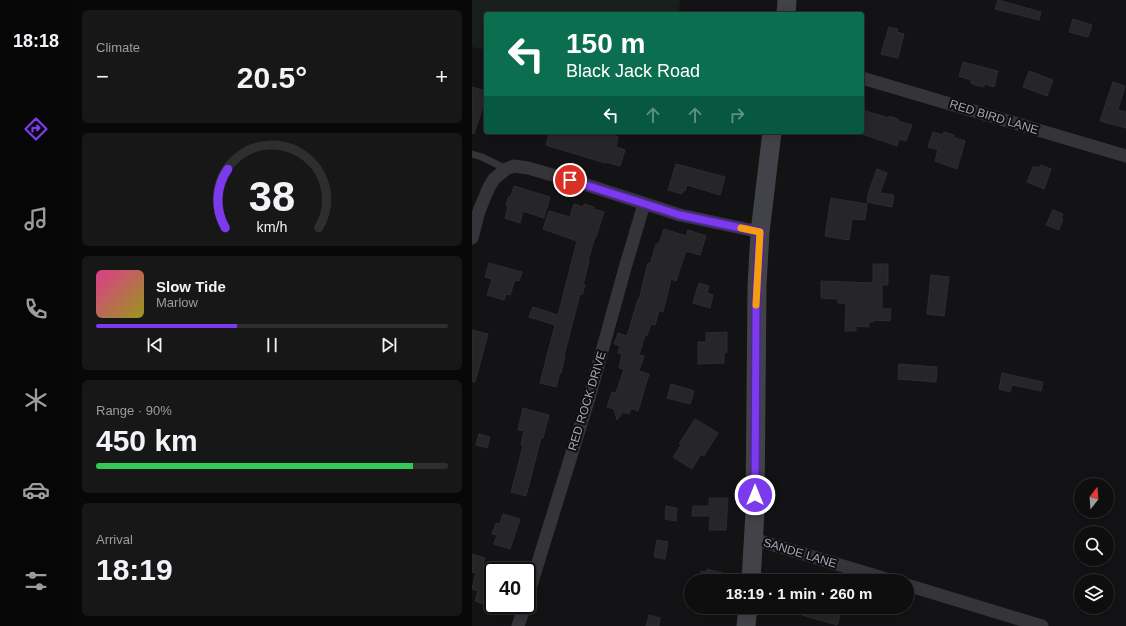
<!DOCTYPE html>
<html lang="en">
<head>
<meta charset="utf-8">
<style>
  :root { --surface:#0e0e0f; --page:#171718; --text:#f1f3f6; --muted:#9b9c9e; --line:#2e2e2f; --accent:#7c3aed }
  body { margin:0; font-family:Arial,sans-serif; background:var(--page); color:var(--text); height:100vh; display:flex; flex-direction:column; font-size:15px; white-space:nowrap }
  * { box-sizing:border-box; margin:0 }
  p { font-size:13px; color:var(--muted) }
  .icon { flex:none; width:22px; height:22px; fill:none; stroke:currentColor; stroke-width:2; stroke-linecap:round; stroke-linejoin:round }
  .map { position:relative; flex:1; overflow:hidden }
  .details { display:flex; flex-direction:column; gap:10px; padding:10px; background:#080808; width:400px }
  .details>* { flex:none }
  .banner { position:absolute; left:12px; top:12px; width:380px; height:122px; border-radius:4px; box-shadow:0 2px 10px #0003,0 0 0 1px var(--line); background:#0b6e4f; color:#fff; overflow:hidden }
  .needle { width:26px; rotate:17deg }
  .buttons { position:absolute; left:602px; top:478px; display:grid; gap:8px }
  .buttons a { display:grid; place-items:center; width:40px; height:40px; border-radius:50%; background:var(--surface); box-shadow:0 2px 10px #0003,0 0 0 1px var(--line); font-size:20px }
  .speed { position:absolute; left:12px; top:562px; display:flex; gap:8px; font-size:20px; font-weight:700; text-align:center }
  .speed>* { display:grid; place-content:center; width:52px; height:52px; border-radius:50%; background:var(--surface); box-shadow:0 2px 10px #0003,0 0 0 1px var(--line); line-height:1 }
  .speed .limit { border:2px solid #111; border-radius:6px; background:#fff; color:#111 }
  .pin { position:absolute; display:grid; place-items:center; width:34px; height:34px; color:#fff; margin:-17px; border:2px solid #fff; border-radius:50%; box-shadow:0 1px 4px #0007 }
  .me { position:absolute; width:44px; margin:-22px; rotate:0deg; stroke-linejoin:round; filter:drop-shadow(0 0 3px #0008) }
  .turn { display:flex; align-items:center; gap:14px; height:84px; padding:0 16px; font-size:18px }
  .turn .icon { width:52px; height:52px; stroke-width:2.5 }
  .turn b { display:block; font-size:28px; line-height:34px }
  .lanes { display:flex; align-items:center; height:38px; padding:0 16px; background:#0003; justify-content:center; gap:20px; direction:ltr }
  .lanes .off { opacity:.35 }
  .big { font-size:30px; font-weight:700; line-height:1.1 }
  .details .tile { flex:1; display:flex; flex-direction:column; justify-content:center; gap:6px; min-width:0; padding:0 14px; border-radius:6px; background:var(--page) }
  .details .dial { align-items:center; gap:0 }
  .dial svg { height:104px; overflow:visible; fill:none; stroke:var(--line); stroke-width:7; stroke-linecap:round; text-anchor:middle }
  .dial text { fill:var(--text); stroke:none }
  .song { display:flex; align-items:center; gap:12px }
  .cover { width:48px; height:48px; border-radius:6px; background:linear-gradient(135deg,hsl(330 70% 55%),hsl(60 70% 35%)) }
  .played { height:4px; border-radius:2px; background:linear-gradient(90deg,var(--accent) 40%,var(--line) 40%) }
  .keys { display:flex; justify-content:space-around; direction:ltr }
  .heat { display:flex; justify-content:space-between; align-items:center; font-size:22px; direction:ltr }
  .charge { height:6px; border-radius:3px; background:linear-gradient(90deg,#34c759 90%,var(--line) 0) }
  .trip { position:absolute; left:212px; top:574px; width:230px; height:40px; border-radius:20px; background:var(--surface); box-shadow:0 2px 10px #0003,0 0 0 1px var(--line); font-weight:700; line-height:40px; text-align:center }
  main { display:flex; flex:1; min-height:0 }
  .menu { display:flex; flex-direction:column; width:72px; justify-content:space-around; align-items:center; background:#060606; color:var(--muted) }
  .menu .icon { width:28px; height:28px }
  .menu .selected { color:var(--accent) }
  .menu b { font-size:18px; color:var(--text) }
  .map>svg:first-child { display:block }
  .green { fill:#191f1a }
  .building { fill:#262528; stroke:#2d2c30 }
  .lines { fill:none; stroke-linecap:round; stroke-linejoin:round }
  .lane { stroke:#343439; stroke-width:7 }
  .street { stroke:#343439; stroke-width:13 }
  .secondary { stroke:#424349; stroke-width:19 }
  .route-casing { stroke:#51269a; stroke-width:10 }
  .route { stroke:#7c3aed; stroke-width:7 }
  .slow { stroke:#f59e0b; stroke-width:7 }
  .labels { text-anchor:middle; dominant-baseline:central; stroke-width:4; stroke-linejoin:round; paint-order:stroke }
  .street-label { font-size:12px; fill:#a4a9b4; stroke:#0e0d0f }
</style>
</head>
<body>
<main>
<nav class="menu">
<b>18:18</b>
<svg class="icon selected" aria-label="directions" viewBox="0 0 24 24"><path d="M12 3l9 9-9 9-9-9zM9 14v-3h6M13 9l2 2-2 2"/></svg>
<svg class="icon" aria-label="music" viewBox="0 0 24 24"><path d="M9 18V5l10-2v13"/><circle cx="6" cy="18" r="3"/><circle cx="16" cy="16" r="3"/></svg>
<svg class="icon" aria-label="phone" viewBox="0 0 24 24"><path d="M5 4h4l2 5-3 2q2 4 5 5l2-3 5 2v4C11 20 4 13 5 4z"/></svg>
<svg class="icon" aria-label="climate" viewBox="0 0 24 24"><path d="M12 3v18M4 7l16 10M4 17L20 7"/></svg>
<svg class="icon" aria-label="car" viewBox="0 0 24 24"><path d="M5 17H2v-5l4-1 3-4h7l3 4 3 1v5h-3M9 17h6M6 11h13"/><circle cx="7" cy="17" r="2"/><circle cx="17" cy="17" r="2"/></svg>
<svg class="icon" aria-label="filters" viewBox="0 0 24 24"><path d="M4 7h16M4 17h16"/><circle cx="9" cy="7" r="2"/><circle cx="15" cy="17" r="2"/></svg>
</nav>
<section class="details">
<div class="tile"><p>Climate</p>
<div class="heat"><a>−</a><b class="big">20.5°</b><a>+</a></div>
</div>
<div class="tile dial"><svg viewBox="0 0 100 80">
<path d="M14 69A42 42 0 1 1 86 69"/>
<path d="M14 69A42 42 0 0 1 16 24" stroke="#7c3aed"/>
<text x="50" y="56" font-size="32" font-weight="700">38</text>
<text x="50" y="72" font-size="11">km/h</text>
</svg></div>
<div class="tile">
<div class="song"><i class="cover"></i><div><b>Slow Tide</b><p>Marlow</p></div></div>
<div class="played"></div>
<div class="keys"><svg class="icon" aria-label="previous" viewBox="0 0 24 24"><path d="M18 5L8 12l10 7zM5 5v14"/></svg><svg class="icon" aria-label="pause" viewBox="0 0 24 24"><path d="M8 5v14M16 5v14"/></svg><svg class="icon" aria-label="next" viewBox="0 0 24 24"><path d="M6 5l10 7-10 7zM19 5v14"/></svg></div>
</div>
<div class="tile"><p>Range · 90%</p><b class="big">450 km</b><div class="charge"></div></div>
<div class="tile"><p>Arrival</p><b class="big">18:19</b></div>
</section>
<div class="map">
<svg width="654" height="626" viewBox="0 0 654 626">
  <rect width="100%" height="100%" fill="#131214"/>
  <path class="green" d="M0,0H208L207,14H14V50L0,47Z"/>
  <g class="building">
    <path d="M526,0L569,12L567,20L523,9Z"/>
    <path d="M601,19L620,25L616,37L597,32Z"/>
    <path d="M417,27L426,29L425,32L432,34L426,58L409,54Z"/>
    <path d="M491,62L526,71L522,87L513,84L512,87L503,85L499,83V80L487,76Z"/>
    <path d="M557,71L581,80L575,96L551,87Z"/>
    <path d="M641,82L653,86L646,110L654,112V128L628,121Z"/>
    <path d="M0,87L14,91V97L2,134L0,133Z"/>
    <path d="M390,110L417,118V116L426,119V121L440,125L434,141L427,139L425,146L390,134Z"/>
    <path d="M78,132H96L105,135L106,132H130L146,137L144,147L153,150L148,166L134,162L133,163L74,145Z"/>
    <path d="M461,132L471,135L472,132L482,135L481,137L493,141L485,169L463,161L466,150L456,147Z"/>
    <path d="M204,164L253,177L248,195L215,185L213,191L211,190L210,194L196,190Z"/>
    <path d="M569,165L579,169L572,189L555,182L561,167H568Z"/>
    <path d="M405,169L415,173L408,193L422,195L420,207L395,202L397,191Z"/>
    <path d="M42,186L78,197L72,218L51,211L48,223L33,218L36,206L34,205L37,196H39Z"/>
    <path d="M359,198L395,204L393,220L380,219L377,240L353,236Z"/>
    <path d="M102,204L111,207L112,204L122,207L121,209L132,212L124,237H123L116,261H117L111,285H113L110,295L108,294L92,356H93L89,373H88L84,387L68,383L83,325L57,317L61,307L86,315L105,241L71,229L77,211L98,217Z"/>
    <path d="M581,210L591,214L589,219H591L587,230L574,225Z"/>
    <path d="M192,229L214,236L216,230L234,236L228,255L214,251L204,281L199,279L191,312L187,311L183,325L179,324L175,336L173,335L167,355L172,356L167,371L177,374L166,411L159,408L157,414L151,412L145,420L142,409L135,407L140,392L144,393L152,369L147,368L150,354L146,353L148,346L142,344L146,333L155,336L166,299L167,300L176,263L178,264L184,244H187Z"/>
    <path d="M17,263L50,272L47,281L43,280L38,295L34,294L32,300L15,295L20,279L13,277Z"/>
    <path d="M401,264H416V285H410V309H419L418,321L401,320V322H397V327L384,326V331H373L374,304L366,303V299L349,298V281L401,283Z"/>
    <path d="M459,275L477,277L472,316L455,314Z"/>
    <path d="M227,283L237,286L235,293L241,295L238,308L221,303Z"/>
    <path d="M0,330L16,334L3,382H0Z"/>
    <path d="M255,332V352L252,353V363L226,364V342H234V333Z"/>
    <path d="M427,364L465,367L464,382L426,379Z"/>
    <path d="M530,373L571,382L569,391L540,385L538,392L527,389Z"/>
    <path d="M199,384L222,391L218,404L195,398Z"/>
    <path d="M51,408L77,415L71,438H69L54,496L39,492L51,446L49,445L52,431L46,430Z"/>
    <path d="M223,419L246,433L232,456L229,454L220,469L201,457L209,445L207,444Z"/>
    <path d="M7,434L18,437L15,448L4,445Z"/>
    <path d="M237,498H256L254,530H237L238,516H220L221,506H237Z"/>
    <path d="M194,506L205,508L204,521L193,519Z"/>
    <path d="M31,514L48,519L38,549L22,544L25,535L20,534L24,523L28,524Z"/>
    <path d="M185,540L196,542L193,559L182,557Z"/>
    <path d="M0,554L13,558L11,564L21,567V592L17,606L3,601L6,591L0,589L4,573L0,572Z"/>
    <path d="M235,569L258,575L257,581H227L229,571L234,572Z"/>
    <path d="M332,607H368L366,614L368,615L365,625L330,615Z"/>
    <path d="M177,615L188,618L187,626H174Z"/>
  </g>
  <g class="lines">
    <path class="lane" d="M0,154L10,157L34,169"/>
    <g class="street">
      <path d="M390,78L654,156"/>
      <path d="M0,238L7,211L17,187L22,179L34,169L42,166L56,168L112,184L208,215L288,232"/>
      <path d="M282,539L421,581"/>
      <path d="M435,585L570,626"/>
      <path d="M55,598L117,398L153,268L172,204"/>
      <path d="M46,626L53,605"/>
    </g>
    <g class="secondary">
      <path d="M314,14L315,0"/>
      <path d="M279,581L283,511L285,286L288,232L300,132"/>
      <path d="M274,626L276,607"/>
    </g>
  </g>
  <g class="lines">
    <g class="route-casing">
      <path id="route" d="M98,180L208,215L288,232L284,303L283,495"/>
    </g>
    <use href="#route" class="route"/>
    <path class="slow" d="M269,228L288,232L284,305"/>
  </g>
  <g class="labels">
    <g class="street-label">
      <text transform="translate(522 117) rotate(17)">RED BIRD LANE</text>
      <text transform="translate(115 401) rotate(-73)">RED ROCK DRIVE</text>
      <text transform="translate(328 553) rotate(17)">SANDE LANE</text>
    </g>
  </g>
</svg>
<div class="buttons">
<a><svg class="needle" viewBox="-14 -14 28 28"><path d="M0-13l5 13h-10z" fill="#e53935"/><path d="M0 13l5-13h-10z" fill="#9b9c9e"/></svg></a>
<a><svg class="icon" aria-label="search" viewBox="0 0 24 24"><circle cx="10" cy="10" r="6"/><path d="M15 15l6 6"/></svg></a>
<a><svg class="icon" aria-label="layers" viewBox="0 0 24 24"><path d="M12 4l9 5-9 5-9-5zM3 14l9 5 9-5"/></svg></a>
</div>
<div class="speed"><div class="limit">40</div></div>
<div class="pin" style="left:98px;top:180px;background:#d93025"><svg class="icon" aria-label="arrive" viewBox="0 0 24 24"><path d="M6 21V4h12l-3 4 3 4H6"/></svg></div>
<svg class="me" style="left:283px;top:495px" viewBox="-20 -20 40 40"><circle r="17" fill="#7c3aed" stroke="#fff" stroke-width="3"/><path d="M0-11L8 9 0 5-8 9z" fill="#fff"/></svg>
<div class="trip">18:19 · 1 min · 260 m</div>
<div class="banner">
<div class="turn"><svg class="icon" aria-label="left" viewBox="0 0 24 24"><path d="M17 20v-9H6M10 6l-5 5 5 5"/></svg><div><b>150 m</b>Black Jack Road</div></div>
<div class="lanes"><svg class="icon" aria-label="left" viewBox="0 0 24 24"><path d="M17 20v-9H6M10 6l-5 5 5 5"/></svg><svg class="icon off" aria-label="ahead" viewBox="0 0 24 24"><path d="M12 20V5M6 11l6-6 6 6"/></svg><svg class="icon off" aria-label="ahead" viewBox="0 0 24 24"><path d="M12 20V5M6 11l6-6 6 6"/></svg><svg class="icon off" aria-label="right" viewBox="0 0 24 24"><path d="M7 20v-9h11M14 6l5 5-5 5"/></svg></div>
</div>
</div>
</main>
</body>
</html>
